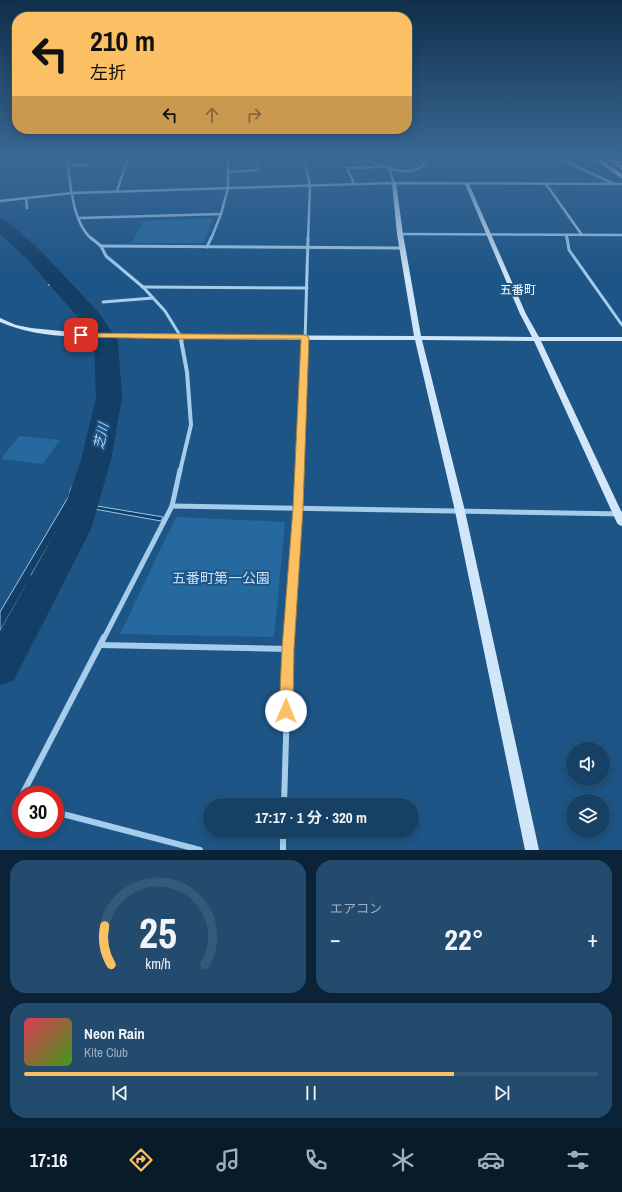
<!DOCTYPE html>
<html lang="ja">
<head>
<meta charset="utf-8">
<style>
  :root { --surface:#164064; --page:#234b6d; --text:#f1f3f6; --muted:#9eafbf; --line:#355978; --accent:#fbc063 }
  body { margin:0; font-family:"Archivo Narrow","Noto Sans JP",sans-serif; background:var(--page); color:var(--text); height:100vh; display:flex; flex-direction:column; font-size:15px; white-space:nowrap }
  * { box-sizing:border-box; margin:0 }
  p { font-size:13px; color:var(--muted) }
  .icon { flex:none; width:22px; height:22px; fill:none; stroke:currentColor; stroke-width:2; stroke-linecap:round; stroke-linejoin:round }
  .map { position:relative; height:850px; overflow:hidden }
  .panel { display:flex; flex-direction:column; gap:10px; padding:10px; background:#0c2337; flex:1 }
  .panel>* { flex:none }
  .hud { position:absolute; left:12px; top:12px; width:400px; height:122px; border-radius:16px; box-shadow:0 2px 10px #0003,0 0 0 1px var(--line); background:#fbc063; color:#111; overflow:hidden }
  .tools { position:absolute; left:566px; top:742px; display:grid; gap:8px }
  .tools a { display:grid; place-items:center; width:44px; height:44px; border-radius:50%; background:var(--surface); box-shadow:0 2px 10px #0003,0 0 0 1px var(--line); font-size:20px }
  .speed { position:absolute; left:12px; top:786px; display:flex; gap:8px; font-size:20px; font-weight:700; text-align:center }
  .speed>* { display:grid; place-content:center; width:52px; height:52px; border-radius:50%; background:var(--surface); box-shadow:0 2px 10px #0003,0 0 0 1px var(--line); line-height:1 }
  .speed .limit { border:6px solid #d22; background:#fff; color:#111 }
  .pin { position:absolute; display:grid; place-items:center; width:34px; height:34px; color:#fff; margin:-17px; border-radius:8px; box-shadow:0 2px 6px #0006 }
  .me { position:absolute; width:44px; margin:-22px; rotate:1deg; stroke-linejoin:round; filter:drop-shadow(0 0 3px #0008) }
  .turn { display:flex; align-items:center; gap:14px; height:84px; padding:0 12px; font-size:18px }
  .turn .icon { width:52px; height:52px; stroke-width:2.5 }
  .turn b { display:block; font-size:28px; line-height:34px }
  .lanes { display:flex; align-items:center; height:38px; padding:0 12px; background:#0003; justify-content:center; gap:20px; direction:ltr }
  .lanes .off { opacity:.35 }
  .big { font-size:30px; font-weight:700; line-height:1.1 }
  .panel .widget { flex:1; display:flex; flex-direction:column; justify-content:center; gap:6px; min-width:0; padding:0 14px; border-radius:16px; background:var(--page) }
  .panel .dial { align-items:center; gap:0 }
  .dial svg { height:104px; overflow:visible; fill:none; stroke:var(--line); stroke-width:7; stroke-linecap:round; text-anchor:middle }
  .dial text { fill:var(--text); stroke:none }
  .song { display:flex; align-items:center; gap:12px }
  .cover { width:48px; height:48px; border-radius:6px; background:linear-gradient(135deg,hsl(350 70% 55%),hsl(100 70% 35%)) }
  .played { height:4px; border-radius:2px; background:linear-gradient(90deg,var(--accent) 75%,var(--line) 75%) }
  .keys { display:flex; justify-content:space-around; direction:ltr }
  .heat { display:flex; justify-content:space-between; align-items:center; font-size:22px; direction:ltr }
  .panel .tiles { flex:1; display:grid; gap:10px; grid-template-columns:1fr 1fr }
  .widget:last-child { grid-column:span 2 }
  .trip { position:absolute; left:203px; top:798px; width:216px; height:40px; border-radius:20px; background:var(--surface); box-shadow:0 2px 10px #0003,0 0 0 1px var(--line); font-weight:700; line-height:40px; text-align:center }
  .tabs { display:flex; height:64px; justify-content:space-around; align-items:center; background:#091a28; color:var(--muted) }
  .tabs .icon { width:28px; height:28px }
  .tabs .selected { color:var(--accent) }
  .tabs b { font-size:18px; color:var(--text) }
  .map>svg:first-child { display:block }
  .green { fill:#26699f }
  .water { fill:#133e65; stroke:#98c8ed }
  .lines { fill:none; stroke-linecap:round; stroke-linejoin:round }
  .river { fill:#133e65; fill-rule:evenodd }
  .street-far4 { stroke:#a5cceb; stroke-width:2.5 }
  .street-far3 { stroke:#a5cceb; stroke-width:3 }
  .street-far2 { stroke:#a5cceb; stroke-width:4 }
  .street-far1 { stroke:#a5cceb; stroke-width:5 }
  .street { stroke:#a5cceb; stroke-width:6 }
  .secondary { fill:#d1e6f8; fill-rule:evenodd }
  .primary { fill:#e9f4fe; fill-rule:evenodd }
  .route { fill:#fbc063; stroke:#a37d40 }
  .labels { text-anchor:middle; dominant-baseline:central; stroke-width:4; stroke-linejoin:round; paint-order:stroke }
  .far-quarter-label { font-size:12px; fill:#fff; stroke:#1d5586 }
  .water-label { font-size:13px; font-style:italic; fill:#b0d5f2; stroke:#1d5586 }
  .near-park-label { font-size:14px; fill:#cae3f8; stroke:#1d5586 }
</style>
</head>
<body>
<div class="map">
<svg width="622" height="850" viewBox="0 0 622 850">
  <rect width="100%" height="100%" fill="#1d5586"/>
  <g class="green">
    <path d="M213,218L204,243H132L143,221Z"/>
    <path d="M19,436L60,440L43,464L1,459Z"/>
    <path d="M176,517L285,522L274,637L120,634Z"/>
  </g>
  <path class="water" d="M45,266L80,299L83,300V303L98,317L97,318C141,372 106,452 73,502L163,517L161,521L72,505L31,575L33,579L28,582L0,631V612L70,494V490L77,479L76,477L81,469H85C105,426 125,373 98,329C88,312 70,298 56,284L48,285L53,283L43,273L47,274L46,271H43L40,267Z"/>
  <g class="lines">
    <path class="river" d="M0,219L6,220L42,252L99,313L118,341L122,398L111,460L91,529L14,680L0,685V631L57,529L81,460L96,398L94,341L82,322L28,260L0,234Z"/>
    <g class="street-far4">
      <path d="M67,158C70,181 72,223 92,239"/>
      <path d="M304,158L310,186L308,239"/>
      <path d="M342,158L365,160L389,168L394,183"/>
      <path d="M509,158L559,159"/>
      <path d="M558,158L612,183"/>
      <path d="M190,161L191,158"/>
      <path d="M165,162L166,158"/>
      <path d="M614,162H622"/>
      <path d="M69,165H87"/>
      <path d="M389,168C404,173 420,174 428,158"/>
      <path d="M228,172L258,170L257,158"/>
      <path d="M354,184L347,168L380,167"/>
      <path d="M546,184L582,235"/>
      <path d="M117,191L128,158"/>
      <path d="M26,198L27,208"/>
      <path d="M0,201L72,193L394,183L622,184"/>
      <path d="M79,218L221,214"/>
      <path d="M400,234L622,235"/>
      <path d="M566,235L567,239"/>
      <path d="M211,239L221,214L228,188V158"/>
    </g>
    <g class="street-far3">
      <path d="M91,238L101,246L106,256L143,287L165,311L181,337L182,341"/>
      <path d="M567,238L569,250L622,325"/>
      <path d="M101,246L403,248"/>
      <path d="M207,247L211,238"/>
      <path d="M142,287L307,288"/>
      <path d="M103,302L153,298"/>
      <path d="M305,341L308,238"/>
    </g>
    <g class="street-far2">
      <path d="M180,471L191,425L187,372L181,340"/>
      <path d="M300,471L305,340"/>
    </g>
    <g class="street-far1">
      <path d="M172,506L622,514"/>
      <path d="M104,638L172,506L180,470"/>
      <path d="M289,638L300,470"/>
    </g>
    <g class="street">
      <path d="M100,645L288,649"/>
      <path d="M22,795L104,637"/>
      <path d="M21,797L18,803H21"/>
      <path d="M284,805L289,637"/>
      <path d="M55,812L200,850"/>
      <path d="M283,831V850"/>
    </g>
    <path class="secondary" d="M394,182L396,183L403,234L421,336L532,337L520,314L465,184L467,183L469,184L526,314L539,337H622V341H541L622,513V526L619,525L617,523L534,341L422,340L465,511L539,850H525L455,511L415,340C327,340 239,340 150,338C104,337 42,341 0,322V318L16,325L31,328L81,333L181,335L414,336L397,234L392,183Z"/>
    <g class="primary">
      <path d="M593,158H599L622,174V179Z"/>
      <path d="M605,158H612L622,166V170Z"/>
    </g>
  </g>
  <linearGradient id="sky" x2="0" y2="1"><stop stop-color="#102f4a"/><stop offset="0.57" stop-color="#3a6895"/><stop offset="1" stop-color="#3a6895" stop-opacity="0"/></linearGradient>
  <rect width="622" height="277" fill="url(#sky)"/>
  <path class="route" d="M78,333L305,335L309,337L303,508L294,649L293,711L291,716L286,717L281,716L279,711L282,649L293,508L301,339H181L81,337H78Z"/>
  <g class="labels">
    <g class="far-quarter-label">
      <text x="518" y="290">五番町</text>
    </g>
    <g class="water-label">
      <text transform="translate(101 436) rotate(-78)">芝川</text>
    </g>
    <g class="near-park-label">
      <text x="221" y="578">五番町第一公園</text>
    </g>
  </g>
</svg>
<div class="tools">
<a><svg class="icon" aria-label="sound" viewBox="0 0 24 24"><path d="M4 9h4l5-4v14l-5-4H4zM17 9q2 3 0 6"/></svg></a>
<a><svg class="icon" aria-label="layers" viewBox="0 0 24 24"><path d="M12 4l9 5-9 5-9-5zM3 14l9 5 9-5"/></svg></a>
</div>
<div class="speed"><div class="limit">30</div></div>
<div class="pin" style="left:81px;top:335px;background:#d93025"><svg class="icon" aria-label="arrive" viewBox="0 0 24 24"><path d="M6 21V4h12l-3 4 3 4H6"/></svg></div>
<svg class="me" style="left:286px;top:711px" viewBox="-20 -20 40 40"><circle r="19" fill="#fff"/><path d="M0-13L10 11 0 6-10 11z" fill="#fbc063"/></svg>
<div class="trip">17:17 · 1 分 · 320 m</div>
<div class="hud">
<div class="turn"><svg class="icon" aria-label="left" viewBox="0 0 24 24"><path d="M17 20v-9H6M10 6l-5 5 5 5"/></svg><div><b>210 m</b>左折</div></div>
<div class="lanes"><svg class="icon" aria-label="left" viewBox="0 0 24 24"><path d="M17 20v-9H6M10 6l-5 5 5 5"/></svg><svg class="icon off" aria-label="ahead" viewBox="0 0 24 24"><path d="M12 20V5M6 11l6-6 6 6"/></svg><svg class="icon off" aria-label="right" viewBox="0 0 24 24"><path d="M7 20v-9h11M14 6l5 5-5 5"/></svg></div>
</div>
</div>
<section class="panel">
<div class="tiles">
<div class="widget dial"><svg viewBox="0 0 100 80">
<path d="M14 69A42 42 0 1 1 86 69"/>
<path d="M14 69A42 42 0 0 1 9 39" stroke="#fbc063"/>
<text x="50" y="56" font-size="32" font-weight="700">25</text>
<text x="50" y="72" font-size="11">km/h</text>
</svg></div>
<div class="widget"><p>エアコン</p>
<div class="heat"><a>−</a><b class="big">22°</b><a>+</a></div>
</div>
<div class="widget">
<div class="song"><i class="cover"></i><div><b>Neon Rain</b><p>Kite Club</p></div></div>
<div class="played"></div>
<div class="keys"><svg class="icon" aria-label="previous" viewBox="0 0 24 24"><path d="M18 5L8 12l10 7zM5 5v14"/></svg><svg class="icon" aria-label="pause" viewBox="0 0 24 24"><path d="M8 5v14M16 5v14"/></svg><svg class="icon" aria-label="next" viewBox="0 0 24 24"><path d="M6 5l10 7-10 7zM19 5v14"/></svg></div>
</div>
</div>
</section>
<nav class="tabs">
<b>17:16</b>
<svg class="icon selected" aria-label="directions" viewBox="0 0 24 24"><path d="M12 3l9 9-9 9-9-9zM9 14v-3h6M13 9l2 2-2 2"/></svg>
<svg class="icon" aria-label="music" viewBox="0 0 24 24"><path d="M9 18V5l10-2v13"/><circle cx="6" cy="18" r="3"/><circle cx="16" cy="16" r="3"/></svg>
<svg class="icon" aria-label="phone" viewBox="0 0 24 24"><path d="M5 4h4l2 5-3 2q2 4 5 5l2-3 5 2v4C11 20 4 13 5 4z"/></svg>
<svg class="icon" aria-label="climate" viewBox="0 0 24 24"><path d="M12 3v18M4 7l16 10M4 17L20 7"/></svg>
<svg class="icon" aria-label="car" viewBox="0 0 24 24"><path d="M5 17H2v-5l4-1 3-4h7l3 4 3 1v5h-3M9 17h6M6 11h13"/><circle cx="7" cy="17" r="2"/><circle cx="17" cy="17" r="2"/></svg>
<svg class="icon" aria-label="filters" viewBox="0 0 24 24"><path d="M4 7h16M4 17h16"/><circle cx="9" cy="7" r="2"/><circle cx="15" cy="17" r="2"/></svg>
</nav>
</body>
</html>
